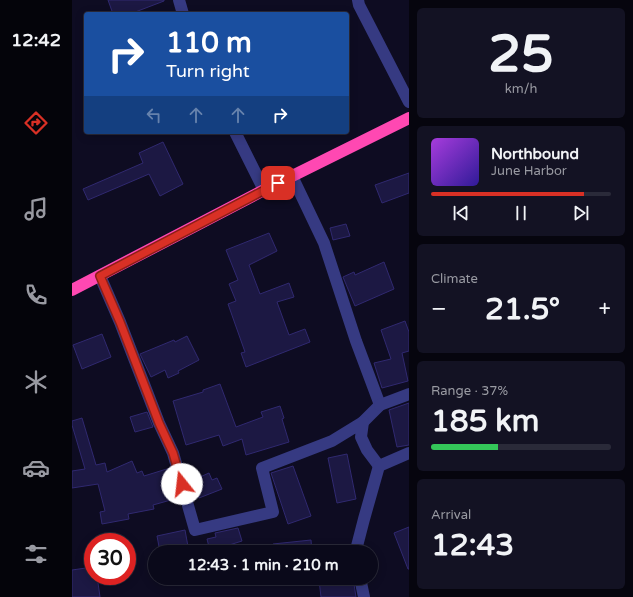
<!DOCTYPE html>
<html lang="en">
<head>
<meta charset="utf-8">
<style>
  :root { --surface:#0a091a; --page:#131223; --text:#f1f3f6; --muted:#999aa2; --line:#2a2a39; --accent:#d93025 }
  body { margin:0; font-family:"Varela Round",sans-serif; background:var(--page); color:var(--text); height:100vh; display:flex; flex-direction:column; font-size:15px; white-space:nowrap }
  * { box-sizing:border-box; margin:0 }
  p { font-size:13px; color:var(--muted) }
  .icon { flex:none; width:22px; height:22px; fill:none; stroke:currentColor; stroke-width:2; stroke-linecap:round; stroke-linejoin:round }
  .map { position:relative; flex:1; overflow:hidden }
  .drawer { display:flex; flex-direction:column; gap:8px; padding:8px; background:#06050e; width:224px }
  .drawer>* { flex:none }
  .guide { position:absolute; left:12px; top:12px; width:265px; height:122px; border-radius:4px; box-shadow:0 2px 10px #0003,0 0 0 1px var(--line); background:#1a4fa0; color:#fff; overflow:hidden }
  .speed { position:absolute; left:12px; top:533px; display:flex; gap:8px; font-size:20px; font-weight:700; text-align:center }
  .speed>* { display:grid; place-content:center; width:52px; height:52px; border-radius:50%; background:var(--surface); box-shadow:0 2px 10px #0003,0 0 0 1px var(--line); line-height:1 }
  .speed .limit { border:6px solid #d22; background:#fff; color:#111 }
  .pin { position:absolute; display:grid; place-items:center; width:34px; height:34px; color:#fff; margin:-17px; border-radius:8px; box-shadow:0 2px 6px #0006 }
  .me { position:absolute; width:44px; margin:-22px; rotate:344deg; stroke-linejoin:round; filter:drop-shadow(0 0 3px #0008) }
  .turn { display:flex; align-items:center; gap:14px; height:84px; padding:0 16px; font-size:18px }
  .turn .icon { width:52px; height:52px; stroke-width:2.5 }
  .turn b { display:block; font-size:28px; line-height:34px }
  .lanes { display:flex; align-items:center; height:38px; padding:0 16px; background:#0003; justify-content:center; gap:20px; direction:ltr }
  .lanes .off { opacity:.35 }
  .big { font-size:30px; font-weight:800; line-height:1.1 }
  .drawer .card { flex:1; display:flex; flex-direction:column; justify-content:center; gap:6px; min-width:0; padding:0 14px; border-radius:6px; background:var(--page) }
  .drawer .dial { align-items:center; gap:0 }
  .dial b { font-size:52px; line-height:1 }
  .song { display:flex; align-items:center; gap:12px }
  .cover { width:48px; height:48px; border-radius:6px; background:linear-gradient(135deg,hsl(280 70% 55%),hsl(250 70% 35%)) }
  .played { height:4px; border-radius:2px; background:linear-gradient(90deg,var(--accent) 85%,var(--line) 85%) }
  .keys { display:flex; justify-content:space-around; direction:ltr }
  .heat { display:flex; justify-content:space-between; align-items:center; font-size:22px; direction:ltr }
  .charge { height:6px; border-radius:3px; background:linear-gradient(90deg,#34c759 37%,var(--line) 0) }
  .trip { position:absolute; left:76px; top:545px; width:230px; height:40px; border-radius:20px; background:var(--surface); box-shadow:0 2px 10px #0003,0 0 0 1px var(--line); font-weight:800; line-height:40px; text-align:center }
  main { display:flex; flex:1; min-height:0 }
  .dock { display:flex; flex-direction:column; width:72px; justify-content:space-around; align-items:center; background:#04040a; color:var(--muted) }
  .dock .icon { width:28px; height:28px }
  .dock .active { color:var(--accent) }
  .dock b { font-size:18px; color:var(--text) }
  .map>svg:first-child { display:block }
  .building { fill:#1c1843; stroke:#302970 }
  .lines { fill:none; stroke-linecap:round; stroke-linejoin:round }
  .minor { stroke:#363a82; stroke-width:12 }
  .highway { stroke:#ff48b2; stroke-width:12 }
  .route-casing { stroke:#8d1f18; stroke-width:10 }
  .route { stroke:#d93025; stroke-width:7 }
</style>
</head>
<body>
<main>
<nav class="dock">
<b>12:42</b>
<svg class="icon active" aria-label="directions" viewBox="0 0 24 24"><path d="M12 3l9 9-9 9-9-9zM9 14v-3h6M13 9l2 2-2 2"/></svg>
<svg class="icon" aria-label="music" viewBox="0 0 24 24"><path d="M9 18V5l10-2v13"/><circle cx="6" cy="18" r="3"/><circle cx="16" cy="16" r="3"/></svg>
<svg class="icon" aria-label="phone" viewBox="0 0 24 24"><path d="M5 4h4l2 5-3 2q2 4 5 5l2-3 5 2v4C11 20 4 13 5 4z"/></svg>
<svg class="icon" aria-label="climate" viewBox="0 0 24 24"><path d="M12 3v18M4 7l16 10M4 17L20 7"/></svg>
<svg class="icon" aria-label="car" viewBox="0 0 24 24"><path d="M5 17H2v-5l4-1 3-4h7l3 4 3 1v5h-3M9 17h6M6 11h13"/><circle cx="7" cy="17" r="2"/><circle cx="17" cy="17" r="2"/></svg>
<svg class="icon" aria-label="filters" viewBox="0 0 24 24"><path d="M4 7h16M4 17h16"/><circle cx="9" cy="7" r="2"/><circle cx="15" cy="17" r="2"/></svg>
</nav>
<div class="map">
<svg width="337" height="597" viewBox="0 0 337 597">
  <rect width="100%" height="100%" fill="#0e0c22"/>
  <g class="building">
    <path d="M36,0H92V1L58,14H41Z"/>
    <path d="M91,142L111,184L88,196L77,174L16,200L11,189L71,163L67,153Z"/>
    <path d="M337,173V193L310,203L303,185Z"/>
    <path d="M274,224L278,236L261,240L258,228Z"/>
    <path d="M197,233L205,251L177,265L188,294L217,283L222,297L205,302L217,335L233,329L238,342L174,367L169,353L173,352L156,304L164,301L157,284L166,280L154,250Z"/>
    <path d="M312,262L322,289L283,306L271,277L282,272L283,275Z"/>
    <path d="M333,321L337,332V351L330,353L336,381L310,388L302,363L319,359L309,330Z"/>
    <path d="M30,334L39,357L10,369L1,345Z"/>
    <path d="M115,336L127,360L106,371L107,373L96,378L93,370L79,377L68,354L102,340L103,342Z"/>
    <path d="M148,384L164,427L191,417L189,412L208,406L212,418L210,419L217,442L174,455L170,439L151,446L147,435L114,445L101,401L131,392V390Z"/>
    <path d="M337,403V445L325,447L317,410Z"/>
    <path d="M75,412L81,427L63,432L58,417Z"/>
    <path d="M10,418L24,465L33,463L35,472L60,461L65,473L70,471L72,476L98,468L106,498L81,505L82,509L56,514L57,519L30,524L28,512L33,511L26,484L0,488V471L13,469L0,425V421Z"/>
    <path d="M275,454L284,499L265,503L256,458Z"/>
    <path d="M221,466L239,516L216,524L199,473Z"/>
    <path d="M137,473L140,480L145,478L150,489L127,498L125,492L123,493L119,481Z"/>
    <path d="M337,527V569H336L322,533Z"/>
    <path d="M166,528L170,541L138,551L135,539L144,537L143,533Z"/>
    <path d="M113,530L117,552H88L85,536Z"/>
    <path d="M239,540L240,552H202L201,544Z"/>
    <path d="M21,567V576H25L28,597H0V570Z"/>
    <path d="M266,578H281L284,597H249L247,580Z"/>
  </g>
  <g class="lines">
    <g class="minor">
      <path d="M107,0L111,14"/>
      <path d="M286,0L287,5L337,102"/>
      <path d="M163,132L192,190"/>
      <path d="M220,176L252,243L284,341L308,405L291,422"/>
      <path d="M28,276L48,322L87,423L101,453L123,530L201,512L190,468L260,441L291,422L289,437L295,450L307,466"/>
      <path d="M308,405L337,394"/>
      <path d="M285,552V546L292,519L307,466L337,453"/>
      <path d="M288,578L292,597"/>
    </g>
    <path class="highway" d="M0,290L192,190L337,118"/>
  </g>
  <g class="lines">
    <g class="route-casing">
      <path id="route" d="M110,484L101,453L87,423L48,322L28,276L206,183"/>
    </g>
    <use href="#route" class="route"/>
  </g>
</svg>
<div class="speed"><div class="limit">30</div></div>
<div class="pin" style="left:206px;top:183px;background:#d93025"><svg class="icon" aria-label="arrive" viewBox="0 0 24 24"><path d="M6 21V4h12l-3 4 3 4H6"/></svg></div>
<svg class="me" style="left:110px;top:484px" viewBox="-20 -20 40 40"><circle r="19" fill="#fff"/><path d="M0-13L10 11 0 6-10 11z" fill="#d93025"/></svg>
<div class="trip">12:43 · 1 min · 210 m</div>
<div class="guide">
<div class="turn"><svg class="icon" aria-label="right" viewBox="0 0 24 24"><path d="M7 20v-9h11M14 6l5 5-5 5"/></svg><div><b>110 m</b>Turn right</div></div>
<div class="lanes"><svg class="icon off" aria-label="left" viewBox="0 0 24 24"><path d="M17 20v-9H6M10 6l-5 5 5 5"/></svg><svg class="icon off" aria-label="ahead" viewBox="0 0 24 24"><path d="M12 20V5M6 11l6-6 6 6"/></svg><svg class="icon off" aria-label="ahead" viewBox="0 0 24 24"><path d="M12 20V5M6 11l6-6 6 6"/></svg><svg class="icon" aria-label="right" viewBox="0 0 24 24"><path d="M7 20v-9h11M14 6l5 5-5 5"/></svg></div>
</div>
</div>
<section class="drawer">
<div class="card dial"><b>25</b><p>km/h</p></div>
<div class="card">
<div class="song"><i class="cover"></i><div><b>Northbound</b><p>June Harbor</p></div></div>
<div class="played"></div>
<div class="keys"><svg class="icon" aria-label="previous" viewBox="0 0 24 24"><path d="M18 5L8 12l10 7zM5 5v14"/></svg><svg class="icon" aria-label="pause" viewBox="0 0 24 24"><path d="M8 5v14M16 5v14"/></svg><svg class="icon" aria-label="next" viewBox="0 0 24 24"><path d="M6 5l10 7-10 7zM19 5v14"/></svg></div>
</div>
<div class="card"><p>Climate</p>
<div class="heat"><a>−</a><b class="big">21.5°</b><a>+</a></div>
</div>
<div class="card"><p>Range · 37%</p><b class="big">185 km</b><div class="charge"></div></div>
<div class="card"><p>Arrival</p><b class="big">12:43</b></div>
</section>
</main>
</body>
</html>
